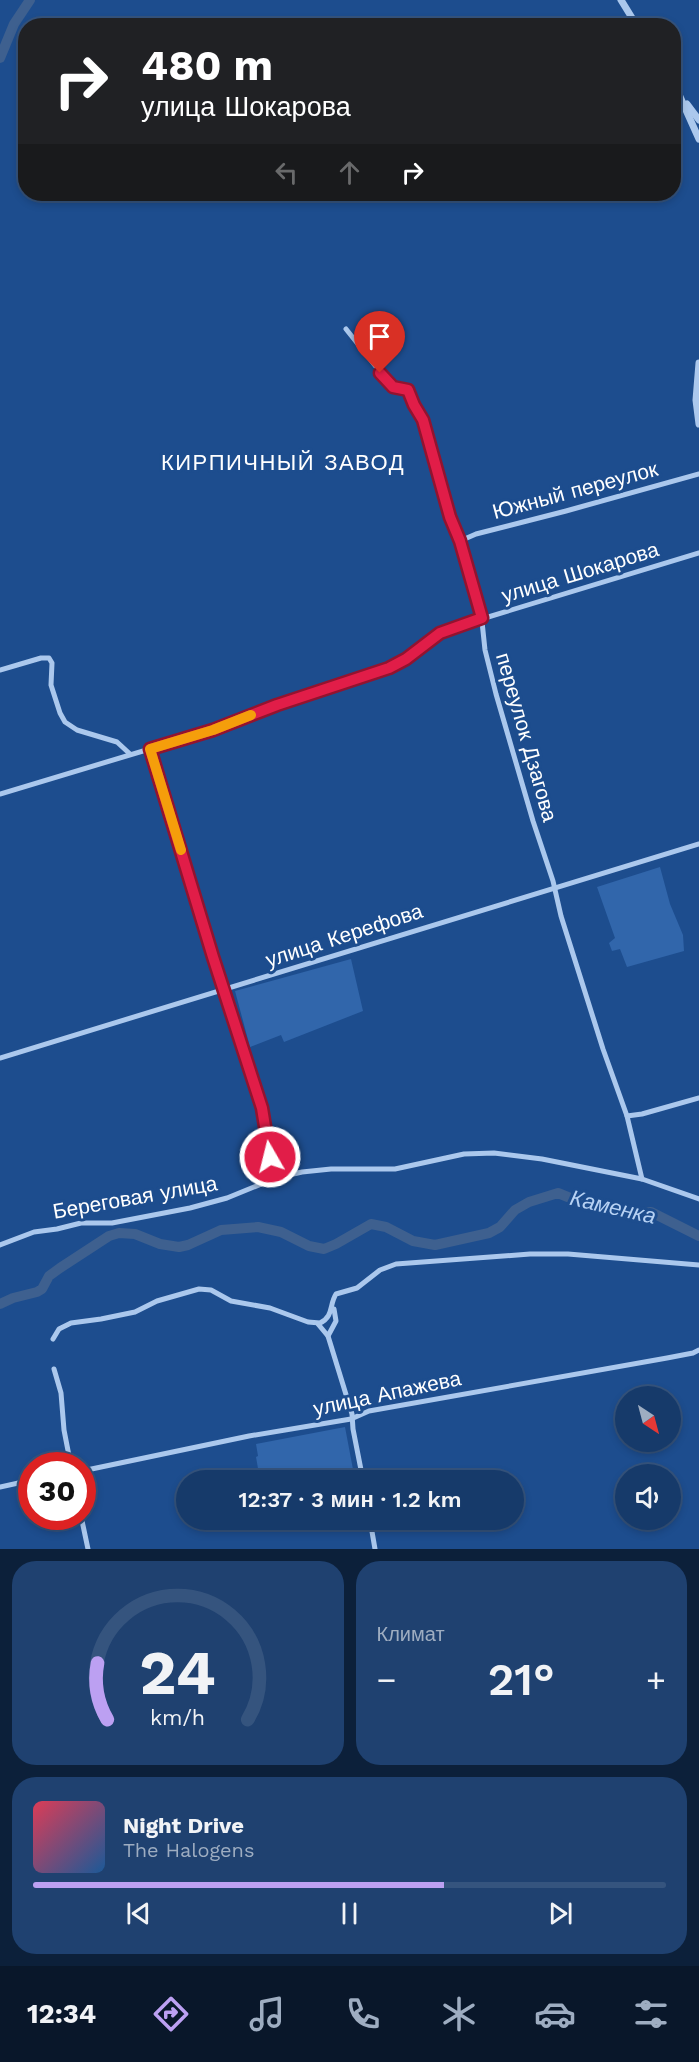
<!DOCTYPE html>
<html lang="ru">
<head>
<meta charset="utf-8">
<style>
  :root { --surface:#163a6a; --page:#1f4170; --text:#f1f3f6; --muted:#9eadc1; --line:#35547e; --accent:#bca0f2 }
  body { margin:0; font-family:"Work Sans",sans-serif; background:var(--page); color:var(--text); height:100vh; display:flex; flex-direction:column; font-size:22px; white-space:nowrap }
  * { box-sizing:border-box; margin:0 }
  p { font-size:20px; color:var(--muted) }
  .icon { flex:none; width:33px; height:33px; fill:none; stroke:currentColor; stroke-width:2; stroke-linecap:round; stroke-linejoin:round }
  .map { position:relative; height:1549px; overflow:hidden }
  .panel { display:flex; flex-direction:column; gap:12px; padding:12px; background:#0c203a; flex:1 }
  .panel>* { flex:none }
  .banner { position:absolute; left:18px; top:18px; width:663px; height:183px; border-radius:24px; box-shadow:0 3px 9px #0003,0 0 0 2px var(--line); background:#202124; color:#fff; overflow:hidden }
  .needle { width:39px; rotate:144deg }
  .controls { position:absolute; left:615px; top:1386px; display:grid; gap:12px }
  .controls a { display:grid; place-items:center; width:66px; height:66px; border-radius:50%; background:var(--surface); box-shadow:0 3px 9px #0003,0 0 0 2px var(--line); font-size:30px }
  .speed { position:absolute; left:18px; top:1452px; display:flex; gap:12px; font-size:30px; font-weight:700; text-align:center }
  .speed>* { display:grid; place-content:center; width:78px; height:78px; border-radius:50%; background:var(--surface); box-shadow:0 3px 9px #0003,0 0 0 2px var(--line); line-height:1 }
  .speed .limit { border:9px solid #d22; background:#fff; color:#111 }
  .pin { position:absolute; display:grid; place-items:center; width:51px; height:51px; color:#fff; margin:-62px -26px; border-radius:50% 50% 50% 0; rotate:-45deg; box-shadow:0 0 6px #0007 }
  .pin .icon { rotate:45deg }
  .me { position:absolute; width:66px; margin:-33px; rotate:352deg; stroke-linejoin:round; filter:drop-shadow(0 0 4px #0008) }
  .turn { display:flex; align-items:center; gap:21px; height:126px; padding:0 24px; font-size:27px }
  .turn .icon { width:78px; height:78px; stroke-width:2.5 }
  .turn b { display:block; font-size:42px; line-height:51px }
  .lanes { display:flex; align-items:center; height:57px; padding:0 24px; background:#0003; justify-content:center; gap:30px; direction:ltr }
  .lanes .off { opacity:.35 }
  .big { font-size:45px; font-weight:600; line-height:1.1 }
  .panel .tile { flex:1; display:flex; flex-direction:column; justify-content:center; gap:9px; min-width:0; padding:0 21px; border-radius:24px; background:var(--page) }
  .panel .dial { align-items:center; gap:0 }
  .dial svg { height:156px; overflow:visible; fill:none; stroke:var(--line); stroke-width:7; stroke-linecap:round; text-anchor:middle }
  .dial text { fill:var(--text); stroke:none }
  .song { display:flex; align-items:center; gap:18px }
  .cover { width:72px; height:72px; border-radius:9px; background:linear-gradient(135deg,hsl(350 70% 55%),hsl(210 70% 35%)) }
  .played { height:6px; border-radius:3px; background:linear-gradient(90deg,var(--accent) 65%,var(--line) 65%) }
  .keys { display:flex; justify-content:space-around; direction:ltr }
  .heat { display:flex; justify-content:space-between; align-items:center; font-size:33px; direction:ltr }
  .panel .tiles { flex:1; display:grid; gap:12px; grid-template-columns:1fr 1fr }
  .tile:last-child { grid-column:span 2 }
  .trip { position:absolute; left:176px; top:1470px; width:348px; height:60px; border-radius:30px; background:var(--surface); box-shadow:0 3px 9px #0003,0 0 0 2px var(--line); font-weight:600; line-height:60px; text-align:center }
  .tab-bar { display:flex; height:96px; justify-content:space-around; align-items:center; background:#09172a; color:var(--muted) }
  .tab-bar .icon { width:42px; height:42px }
  .tab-bar .selected { color:var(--accent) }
  .tab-bar b { font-size:27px; color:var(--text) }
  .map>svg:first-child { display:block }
  .green { fill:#3166ab }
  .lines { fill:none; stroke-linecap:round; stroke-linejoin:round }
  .river { stroke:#3e608f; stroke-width:10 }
  .minor { stroke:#abc8ed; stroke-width:5 }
  .tertiary { stroke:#abc8ed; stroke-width:7 }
  .route-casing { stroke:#92132f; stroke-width:15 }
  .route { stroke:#e11d48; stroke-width:10 }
  .slow { stroke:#f59e0b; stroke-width:10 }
  .labels { text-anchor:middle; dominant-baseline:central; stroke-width:6; stroke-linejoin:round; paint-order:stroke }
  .street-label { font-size:21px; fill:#fff; stroke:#1d4d8e }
  .neighbourhood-label { font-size:22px; letter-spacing:1.5px; fill:#fff; stroke:#1d4d8e }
  .water-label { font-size:22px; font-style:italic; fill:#b7d2f4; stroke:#1d4d8e }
</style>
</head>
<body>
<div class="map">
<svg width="699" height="1549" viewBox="0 0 699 1549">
  <rect width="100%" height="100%" fill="#1d4d8e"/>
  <g class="green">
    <path d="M660,867L670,904L683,935L684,951L627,967L620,949L612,951L609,943L615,938L597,887Z"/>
    <path d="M351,959L363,1011L284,1042L281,1035L250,1047L235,991Z"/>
    <path d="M345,1427L355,1480H260L256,1457L258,1456L256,1444Z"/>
  </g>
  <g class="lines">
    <g class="river">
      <path d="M0,58L14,24L30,0"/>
      <path d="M0,1304L13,1298L37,1292L42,1289L49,1276L60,1268L109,1236L119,1233L135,1234L160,1244L179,1247L188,1245L221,1230L258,1227L281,1232L309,1246L324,1249L336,1244L371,1224L386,1227L413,1241L435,1245L489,1233L500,1227L515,1210L529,1202L558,1193L585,1204L629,1213L640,1214L651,1212L699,1236"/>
    </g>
    <g class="minor">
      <path d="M346,329L389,383L397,388L408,390L414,405L423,420L450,517L460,541L481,612L485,650L496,694L533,821L553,881L561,916L603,1049L627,1116L642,1179"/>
      <path d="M460,541L476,534L566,511L699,474"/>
      <path d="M0,670L41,658H49L52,663L51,685L60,713L65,722L77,730L117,742L130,754"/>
      <path d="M150,749L245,1061L262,1108L268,1150L276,1178"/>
      <path d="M0,794L213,730L277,705L389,668L406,659L433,637L452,628L699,553"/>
      <path d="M0,1058L699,844"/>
      <path d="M627,1116L642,1114L699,1098"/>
      <path d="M0,1245L34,1232L57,1229L81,1223H112L190,1208L227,1198L276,1178L302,1172L331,1169H395L464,1154L494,1153L542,1159L642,1179L699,1199"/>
      <path d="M318,1324L328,1336L336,1321L334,1309"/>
      <path d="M328,1336L352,1414L353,1429L363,1480"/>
      <path d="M53,1339L59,1329L71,1323L101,1319L135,1312L157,1301L199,1289L211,1290L231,1301L270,1308L308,1322L320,1323C334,1316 329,1305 336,1294L357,1288L380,1270L396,1264L530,1254H568L699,1265"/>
      <path d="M54,1369L61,1393L64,1430L71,1466"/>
      <path d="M82,1471L249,1436L351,1419L369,1411L667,1358L693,1353L699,1350"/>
      <path d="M0,1487L32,1480"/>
      <path d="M81,1516L88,1549"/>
      <path d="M370,1520L375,1549"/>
    </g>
    <g class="tertiary">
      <path d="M621,0L637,26"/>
      <path d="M677,90L699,139"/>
      <path d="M687,104L699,120"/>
      <path d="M699,363L696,400L699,424"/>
    </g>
  </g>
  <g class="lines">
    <g class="route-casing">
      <path id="route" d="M270,1157L262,1108L213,957L150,749L213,730L277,705L389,668L406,659L440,633L482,618L460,541L450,517L423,420L414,405L408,390L393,387L380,373"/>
    </g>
    <use href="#route" class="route"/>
    <path class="slow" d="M181,850L150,749L213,730L251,715"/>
  </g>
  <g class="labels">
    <g class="street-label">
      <text transform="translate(575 490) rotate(-15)">Южный переулок</text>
      <text transform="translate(580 572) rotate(-17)">улица Шокарова</text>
      <text transform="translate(527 737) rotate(74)">переулок Дзагова</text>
      <text transform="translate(344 935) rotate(-18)">улица Керефова</text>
      <text transform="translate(135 1197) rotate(-10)">Береговая улица</text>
      <text transform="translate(387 1393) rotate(-12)">улица Апажева</text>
    </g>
    <g class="neighbourhood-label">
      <text x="283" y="462">КИРПИЧНЫЙ ЗАВОД</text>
    </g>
    <g class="water-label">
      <text transform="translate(613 1207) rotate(13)">Каменка</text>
    </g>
  </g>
</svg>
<div class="controls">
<a><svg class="needle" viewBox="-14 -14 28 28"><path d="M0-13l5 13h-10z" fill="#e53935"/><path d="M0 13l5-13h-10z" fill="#9eadc1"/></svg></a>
<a><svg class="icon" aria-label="sound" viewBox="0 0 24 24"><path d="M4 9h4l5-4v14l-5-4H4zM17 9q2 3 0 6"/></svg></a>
</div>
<div class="speed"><div class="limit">30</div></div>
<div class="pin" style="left:380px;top:373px;background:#d93025"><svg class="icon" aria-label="arrive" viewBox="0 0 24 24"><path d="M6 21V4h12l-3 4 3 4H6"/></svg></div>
<svg class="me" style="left:270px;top:1157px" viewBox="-20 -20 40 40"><circle r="17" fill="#e11d48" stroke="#fff" stroke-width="3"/><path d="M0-11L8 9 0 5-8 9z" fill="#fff"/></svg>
<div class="trip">12:37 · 3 мин · 1.2 km</div>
<div class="banner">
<div class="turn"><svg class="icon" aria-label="right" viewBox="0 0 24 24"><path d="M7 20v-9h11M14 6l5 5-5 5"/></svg><div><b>480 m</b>улица Шокарова</div></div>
<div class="lanes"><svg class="icon off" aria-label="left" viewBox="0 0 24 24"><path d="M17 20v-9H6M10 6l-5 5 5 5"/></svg><svg class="icon off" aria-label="ahead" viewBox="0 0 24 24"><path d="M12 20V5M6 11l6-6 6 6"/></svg><svg class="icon" aria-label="right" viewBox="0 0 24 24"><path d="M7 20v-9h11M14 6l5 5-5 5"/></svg></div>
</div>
</div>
<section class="panel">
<div class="tiles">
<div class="tile dial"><svg viewBox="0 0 100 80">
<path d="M14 69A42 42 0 1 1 86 69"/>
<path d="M14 69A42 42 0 0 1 9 40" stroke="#bca0f2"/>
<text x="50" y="56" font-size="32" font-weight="700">24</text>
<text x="50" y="72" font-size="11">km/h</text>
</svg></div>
<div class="tile"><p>Климат</p>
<div class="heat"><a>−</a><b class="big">21°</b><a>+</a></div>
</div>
<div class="tile">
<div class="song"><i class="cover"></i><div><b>Night Drive</b><p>The Halogens</p></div></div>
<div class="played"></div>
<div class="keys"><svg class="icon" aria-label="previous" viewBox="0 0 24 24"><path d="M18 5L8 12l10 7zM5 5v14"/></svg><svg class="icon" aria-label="pause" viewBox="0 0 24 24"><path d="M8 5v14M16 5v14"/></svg><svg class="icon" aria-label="next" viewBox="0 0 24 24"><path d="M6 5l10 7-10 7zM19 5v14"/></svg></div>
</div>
</div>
</section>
<nav class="tab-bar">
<b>12:34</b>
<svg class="icon selected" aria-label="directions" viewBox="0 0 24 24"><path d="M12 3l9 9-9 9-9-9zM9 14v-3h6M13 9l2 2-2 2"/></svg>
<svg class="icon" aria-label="music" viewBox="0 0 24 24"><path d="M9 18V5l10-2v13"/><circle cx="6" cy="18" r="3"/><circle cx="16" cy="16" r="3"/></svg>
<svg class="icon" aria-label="phone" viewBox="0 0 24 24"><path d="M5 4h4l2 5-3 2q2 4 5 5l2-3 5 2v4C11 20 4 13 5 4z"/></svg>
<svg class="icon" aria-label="climate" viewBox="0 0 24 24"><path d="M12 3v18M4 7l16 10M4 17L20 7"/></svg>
<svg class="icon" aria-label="car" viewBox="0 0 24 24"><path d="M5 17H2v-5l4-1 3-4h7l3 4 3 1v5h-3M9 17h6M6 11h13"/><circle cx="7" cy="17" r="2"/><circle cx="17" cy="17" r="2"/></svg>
<svg class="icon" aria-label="filters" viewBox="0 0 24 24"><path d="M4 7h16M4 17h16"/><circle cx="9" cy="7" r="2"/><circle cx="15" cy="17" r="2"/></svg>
</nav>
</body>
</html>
